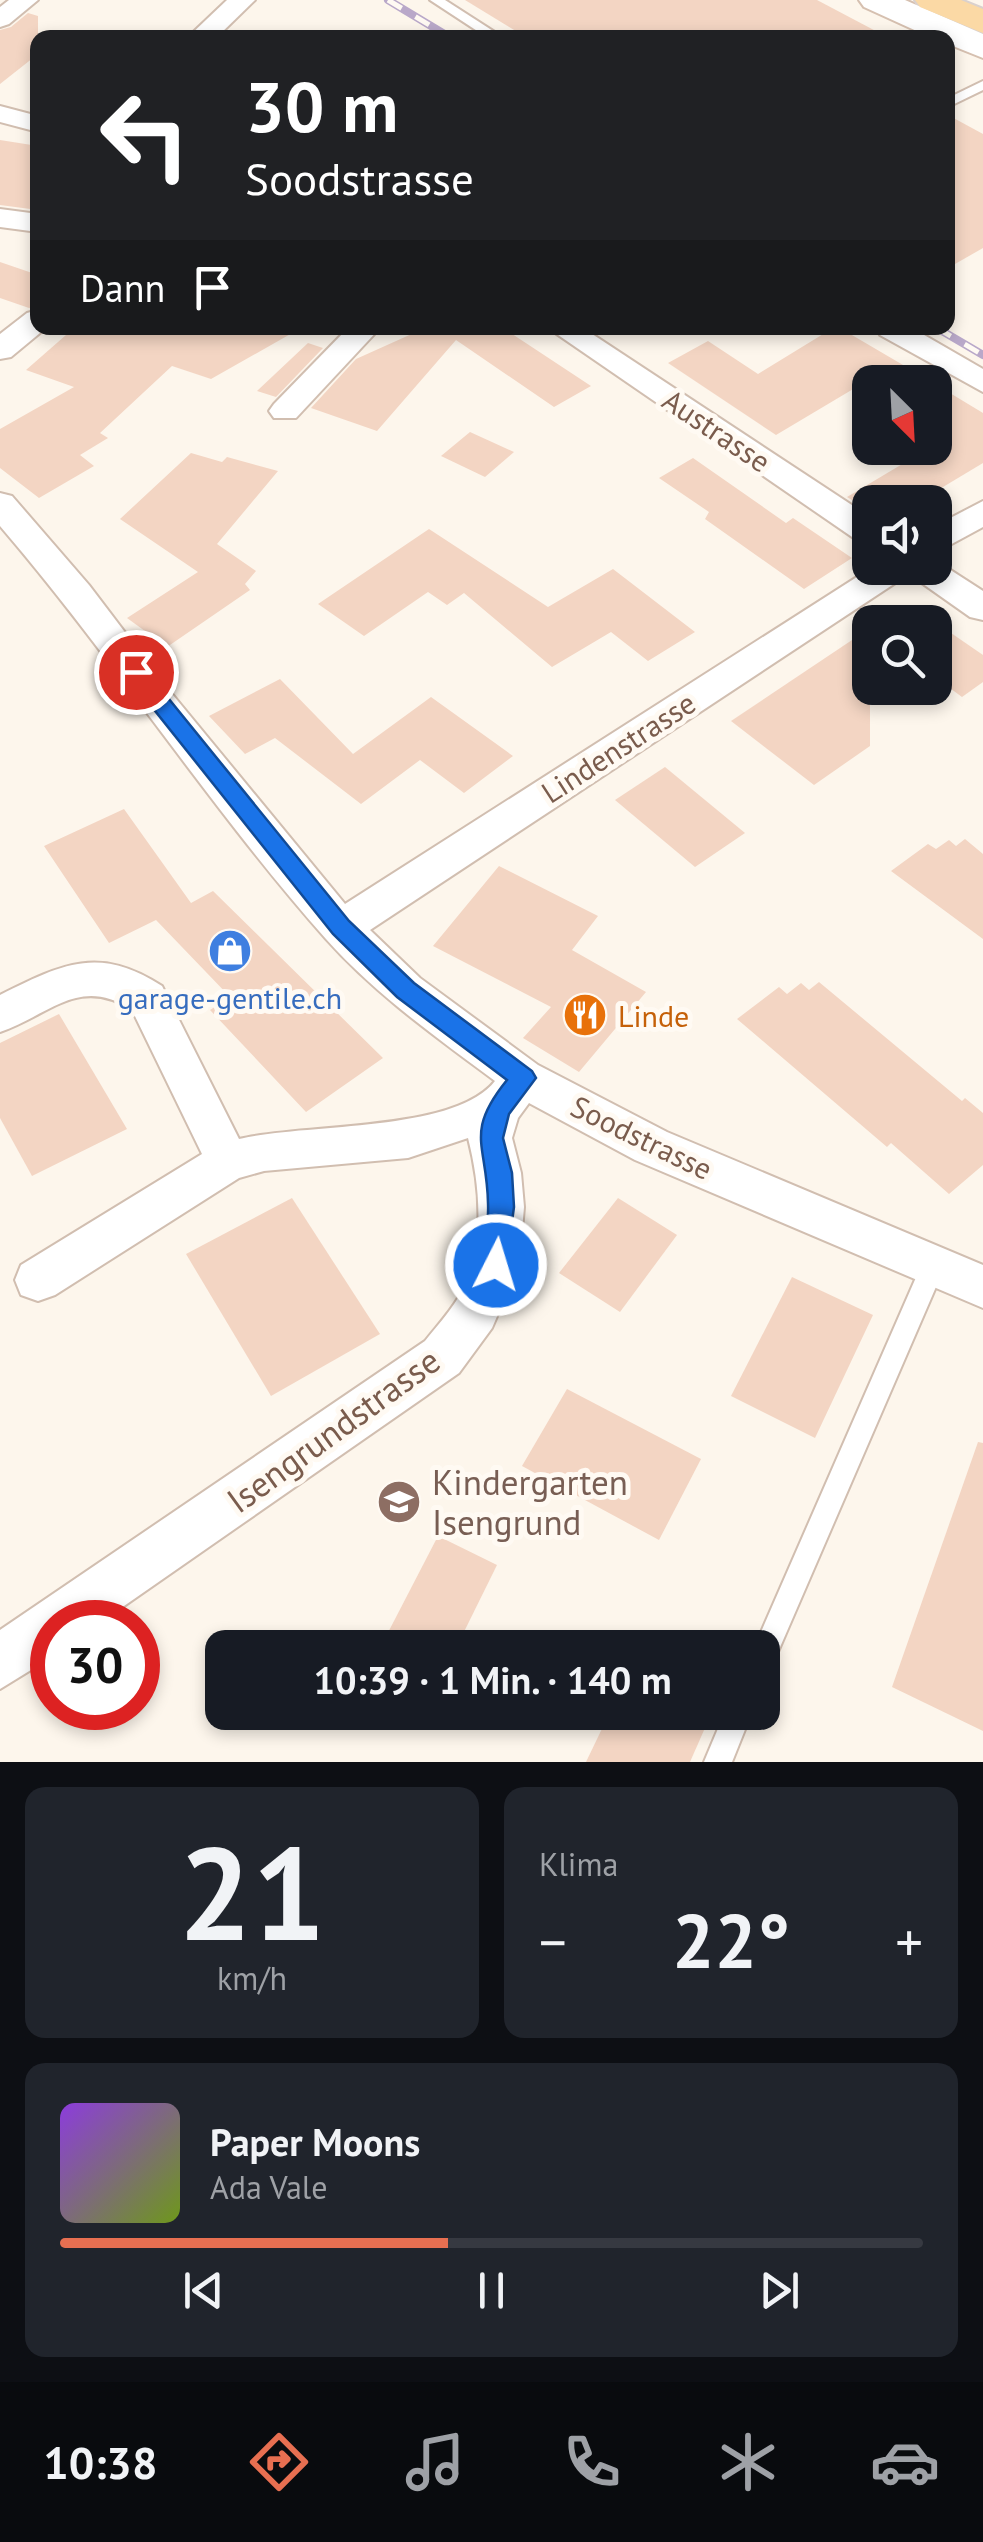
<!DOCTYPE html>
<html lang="de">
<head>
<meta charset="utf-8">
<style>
  :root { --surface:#171b24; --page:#20242c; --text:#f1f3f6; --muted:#9ea1a6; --line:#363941; --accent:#e76f51 }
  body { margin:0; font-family:"PT Sans",sans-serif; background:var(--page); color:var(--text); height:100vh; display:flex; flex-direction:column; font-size:38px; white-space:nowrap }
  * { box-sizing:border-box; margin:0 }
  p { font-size:32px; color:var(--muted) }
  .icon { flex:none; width:55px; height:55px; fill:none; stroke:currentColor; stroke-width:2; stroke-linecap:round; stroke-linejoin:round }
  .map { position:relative; height:1762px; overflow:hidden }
  .drawer { display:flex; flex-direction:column; gap:25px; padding:25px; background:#0d0f14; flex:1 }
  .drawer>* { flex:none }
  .guide { position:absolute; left:30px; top:30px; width:925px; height:305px; border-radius:20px; box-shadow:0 5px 15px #0003; background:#202124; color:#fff; overflow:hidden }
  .needle { width:65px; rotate:156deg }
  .buttons { position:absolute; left:852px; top:365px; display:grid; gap:20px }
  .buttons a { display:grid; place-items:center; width:100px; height:100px; border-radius:20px; background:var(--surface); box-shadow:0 5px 15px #0003; font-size:50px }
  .speed { position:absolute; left:30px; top:1600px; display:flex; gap:20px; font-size:50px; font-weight:700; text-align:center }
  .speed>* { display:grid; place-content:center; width:130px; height:130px; border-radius:50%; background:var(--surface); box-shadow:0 5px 15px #0003; line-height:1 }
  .speed .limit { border:15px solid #d22; background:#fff; color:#111 }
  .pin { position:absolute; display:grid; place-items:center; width:85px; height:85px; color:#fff; margin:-42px; border:5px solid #fff; border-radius:50%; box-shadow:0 2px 10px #0007 }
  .me { position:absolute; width:110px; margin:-55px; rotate:5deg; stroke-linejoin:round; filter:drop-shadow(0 0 8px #0008) }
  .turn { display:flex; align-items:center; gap:35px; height:210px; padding:0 50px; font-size:45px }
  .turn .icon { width:130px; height:130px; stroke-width:2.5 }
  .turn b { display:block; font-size:70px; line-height:85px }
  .then { display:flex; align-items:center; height:95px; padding:0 50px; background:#0003; gap:20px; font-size:38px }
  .big { font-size:75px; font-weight:700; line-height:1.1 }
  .drawer .card { flex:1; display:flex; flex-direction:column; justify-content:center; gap:15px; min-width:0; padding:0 35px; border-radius:20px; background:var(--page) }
  .drawer .dial { align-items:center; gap:0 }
  .dial b { font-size:130px; line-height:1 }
  .song { display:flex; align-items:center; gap:30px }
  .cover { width:120px; height:120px; border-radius:15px; background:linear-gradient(135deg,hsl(270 70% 55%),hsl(80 70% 35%)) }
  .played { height:10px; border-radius:5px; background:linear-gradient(90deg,var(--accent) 45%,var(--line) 45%) }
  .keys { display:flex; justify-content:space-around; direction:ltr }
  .heat { display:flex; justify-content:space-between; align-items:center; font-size:55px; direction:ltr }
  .drawer .tiles { flex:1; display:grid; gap:25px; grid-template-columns:1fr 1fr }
  .card:last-child { grid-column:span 2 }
  .trip { position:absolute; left:205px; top:1630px; width:575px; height:100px; border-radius:20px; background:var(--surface); box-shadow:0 5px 15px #0003; font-weight:700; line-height:100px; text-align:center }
  .menu { display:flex; height:160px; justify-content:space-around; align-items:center; background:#090b0e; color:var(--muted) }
  .menu .icon { width:70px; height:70px }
  .menu .current { color:var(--accent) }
  .menu b { font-size:45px; color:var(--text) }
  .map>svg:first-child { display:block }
  .building { fill:#f3d5c3 }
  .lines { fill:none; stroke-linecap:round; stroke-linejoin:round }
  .lane-casing { stroke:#d1beb0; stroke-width:4 }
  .street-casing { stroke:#d1beb0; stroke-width:4 }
  .secondary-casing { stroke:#d6c0b0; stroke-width:4 }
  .primary-casing { stroke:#dad1cd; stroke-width:4 }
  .lane { fill:#fff; fill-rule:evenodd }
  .street { fill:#fff; fill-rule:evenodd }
  .secondary { fill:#fff; fill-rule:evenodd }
  .primary { fill:#fbd9a5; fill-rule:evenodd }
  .rail-casing { stroke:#b9a8c9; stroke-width:8 }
  .rail { stroke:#fffaf3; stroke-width:5; stroke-dasharray:16; stroke-linecap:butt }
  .route { fill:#1a73e8; stroke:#114b97; stroke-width:2.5 }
  .labels { text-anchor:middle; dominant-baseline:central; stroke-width:10; stroke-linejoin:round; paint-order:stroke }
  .street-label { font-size:30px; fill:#7a5c4d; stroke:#fffaf3 }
  .shop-label { font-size:30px; fill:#366cbe; stroke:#fffaf3 }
  .food-label { font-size:30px; fill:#c56008; stroke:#fffaf3; text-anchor:start }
  .near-street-label { font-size:35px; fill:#7a5c4d; stroke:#fffaf3 }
  .near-education-label { font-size:35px; fill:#785e54; stroke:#fffaf3; text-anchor:start }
</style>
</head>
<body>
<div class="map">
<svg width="983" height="1762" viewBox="0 0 983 1762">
  <rect width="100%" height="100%" fill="#fdf6ec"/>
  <g class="building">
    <path d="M465,0H817L889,38H527Z"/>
    <path d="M28,13L38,16V54L0,84V30L11,27Z"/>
    <path d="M948,115L983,134V248L948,268Z"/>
    <path d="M0,140L38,146V210L0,205Z"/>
    <path d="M0,262L38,275V306L29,308L0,298Z"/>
    <path d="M74,328H301L211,379L172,366L100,433L108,438L80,455L94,466L39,498L0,468V429L74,387L26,370Z"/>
    <path d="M425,328H503L591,386L554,407L456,340L377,431L311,408L356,359Z"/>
    <path d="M833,328H840L932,382H865L776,435L668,363L708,341L758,374Z"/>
    <path d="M308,343L323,348L276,397L257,391Z"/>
    <path d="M935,384L983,413V463L918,502H855L847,497L946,438L935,431Z"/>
    <path d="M470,432L514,452L485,477L441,456Z"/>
    <path d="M191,453L222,462L227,457L278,471L217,544L256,571L245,584L250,590L167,647L127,618L198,572L120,519Z"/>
    <path d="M693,458L786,523L793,518L852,558L804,589L705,519L709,512L659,478Z"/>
    <path d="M429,529L548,607L613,569L695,632L648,661L611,632L552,667L464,593L447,605L428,592L364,636L318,604Z"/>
    <path d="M935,622L983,655V682L962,697L935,677Z"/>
    <path d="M870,628V746L814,785L731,721Z"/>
    <path d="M280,679L353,754L431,697L513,756L464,793L420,760L361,804L275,738L245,754L209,716Z"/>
    <path d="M665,767L745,833L695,867L615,800Z"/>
    <path d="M124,809L191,903L213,891L383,1058L306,1112L210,1010L230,997L156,920L109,943L44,846Z"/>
    <path d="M965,839L983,854V939L891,871L928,844L936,849L949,840L956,846Z"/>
    <path d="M499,866L598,916L572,950L646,992L579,1072L523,1038L551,1007L433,946Z"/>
    <path d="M819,982L962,1101L965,1098L983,1113V1165L949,1194L891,1143L887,1147L737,1019L779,987L787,994L801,983L809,990Z"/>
    <path d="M59,1014L127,1129L32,1176L0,1118V1043Z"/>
    <path d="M292,1198L380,1334L271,1396L186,1254Z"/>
    <path d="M618,1198L677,1235L620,1312L559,1273Z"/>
    <path d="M792,1277L873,1315L815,1438L731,1396Z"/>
    <path d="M567,1389L701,1459L659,1540L522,1466Z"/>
    <path d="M978,1442L983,1443V1731L892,1687Z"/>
    <path d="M438,1536L497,1565L456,1648H380Z"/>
    <path d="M610,1712H712L690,1762H586Z"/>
  </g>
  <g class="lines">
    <g class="lane-casing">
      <g id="lane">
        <path d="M430,0H445L504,38H488Z"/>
        <path d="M983,81V90L948,107V98Z"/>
        <path d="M933,1256L941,1259L945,1266L771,1668L762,1672V1648H754L921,1266L925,1259Z"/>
        <path d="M725,1712H752L732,1762H704Z"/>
      </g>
    </g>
    <g class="street-casing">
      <g id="street">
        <path d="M9,0H38L9,24L0,27V7Z"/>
        <path d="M227,0H255L216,38H187Z"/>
        <path d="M0,106L38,116V132L0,122Z"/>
        <path d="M0,209L38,214V232L0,227Z"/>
        <path d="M38,310V328H46L11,357L0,359V334L27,313Z"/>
        <path d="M348,328H380L296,418H274L269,411L274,404Z"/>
        <path d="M548,328H583L870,517V544L858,541Z"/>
        <path d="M876,328H912L983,369V392L880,335Z"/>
        <path d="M0,493L12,496L89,585L168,689L345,904L871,568H935V560L983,591V620L970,617L909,574L370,930L420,978L538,1065L667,1132L983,1265V1308L635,1160L529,1103L518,1118L512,1138L521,1173L524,1207L519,1265L492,1328L459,1373L101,1622H52V1657L0,1689V1630L425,1341C436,1327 449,1313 458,1298C486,1251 481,1189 468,1138L408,1158L264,1171L239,1178L55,1295L38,1301L21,1295L15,1280L21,1265L202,1154L132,1010C79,975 50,1015 0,1032V995C62,964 99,945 162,986L239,1139C304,1123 454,1133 495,1081C436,1037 375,994 326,939C210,808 114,659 0,526Z"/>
        <path d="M983,501V527L935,553V526Z"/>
      </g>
    </g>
    <g class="secondary-casing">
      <path id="secondary" d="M859,0H905L983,34V58L948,44V38H932L864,7Z"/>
    </g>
    <g class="primary-casing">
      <path id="primary" d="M915,0H961L983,9V33L920,7Z"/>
    </g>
    <use href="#lane" class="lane"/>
    <use href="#street" class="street"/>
    <use href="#secondary" class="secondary"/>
    <use href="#primary" class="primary"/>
    <g class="rail-casing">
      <g id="rail">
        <path d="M388,0L451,38"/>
        <path d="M937,328L983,355"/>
      </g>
    </g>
    <use href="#rail" class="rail"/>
  </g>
  <path class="route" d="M136,665L143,667L349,921L414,983L532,1071L536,1078L509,1114L503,1138L512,1173L514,1207L505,1273L496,1277L486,1273L483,1265C485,1245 489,1223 488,1203C487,1144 464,1133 507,1080L397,997L333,934L128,677L125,672L128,667Z"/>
  <defs>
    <g id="shop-disc" transform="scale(2.25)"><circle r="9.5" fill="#3f7fe0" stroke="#fffaf3"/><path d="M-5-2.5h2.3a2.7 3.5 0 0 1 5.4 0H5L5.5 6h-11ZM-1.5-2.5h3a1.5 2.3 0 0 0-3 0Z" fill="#fff"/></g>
    <g id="restaurant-disc" transform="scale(2.25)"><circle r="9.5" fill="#e8710a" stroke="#fffaf3"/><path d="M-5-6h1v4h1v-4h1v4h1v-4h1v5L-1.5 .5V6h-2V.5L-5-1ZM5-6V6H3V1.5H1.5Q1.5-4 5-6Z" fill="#fff"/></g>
    <g id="school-disc" transform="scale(2.25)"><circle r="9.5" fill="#8d6e63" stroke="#fffaf3"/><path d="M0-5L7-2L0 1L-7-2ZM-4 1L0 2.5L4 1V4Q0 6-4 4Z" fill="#fff"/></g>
  </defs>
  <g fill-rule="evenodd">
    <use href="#shop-disc" x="230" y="951"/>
    <use href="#restaurant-disc" x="585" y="1015"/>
    <use href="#school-disc" x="399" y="1502"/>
  </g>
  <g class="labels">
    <g class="street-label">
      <text transform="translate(717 430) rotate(34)">Austrasse</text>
      <text transform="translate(618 747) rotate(-33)">Lindenstrasse</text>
      <text transform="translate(642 1137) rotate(26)">Soodstrasse</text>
    </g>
    <g class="shop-label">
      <text x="230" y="997">garage-gentile.ch</text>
    </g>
    <g class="food-label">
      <text x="618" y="1015">Linde</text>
    </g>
    <g class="near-street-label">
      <text transform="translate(333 1430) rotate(-36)">Isengrundstrasse</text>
    </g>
    <g class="near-education-label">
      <text x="432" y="1482">Kindergarten<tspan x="432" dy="40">Isengrund</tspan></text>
    </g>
  </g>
</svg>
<div class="buttons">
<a><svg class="needle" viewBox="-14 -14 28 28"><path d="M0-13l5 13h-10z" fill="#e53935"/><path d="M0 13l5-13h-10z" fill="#9ea1a6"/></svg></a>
<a><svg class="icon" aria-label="sound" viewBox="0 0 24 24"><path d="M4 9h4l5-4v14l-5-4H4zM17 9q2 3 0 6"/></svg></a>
<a><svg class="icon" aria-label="search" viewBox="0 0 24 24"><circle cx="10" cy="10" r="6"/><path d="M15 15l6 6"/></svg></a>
</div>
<div class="speed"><div class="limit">30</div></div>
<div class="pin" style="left:136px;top:672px;background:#d93025"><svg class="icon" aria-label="arrive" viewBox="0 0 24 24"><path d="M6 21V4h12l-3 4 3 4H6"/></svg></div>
<svg class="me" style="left:496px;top:1265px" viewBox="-20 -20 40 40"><circle r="17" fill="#1a73e8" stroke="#fff" stroke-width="3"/><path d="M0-11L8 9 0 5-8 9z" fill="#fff"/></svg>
<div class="trip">10:39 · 1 Min. · 140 m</div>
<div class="guide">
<div class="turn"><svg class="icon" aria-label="left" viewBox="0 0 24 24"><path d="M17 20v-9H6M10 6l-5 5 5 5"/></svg><div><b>30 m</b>Soodstrasse</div></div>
<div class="then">Dann<svg class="icon" aria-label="arrive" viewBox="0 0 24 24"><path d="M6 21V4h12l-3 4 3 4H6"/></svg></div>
</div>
</div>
<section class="drawer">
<div class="tiles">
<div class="card dial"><b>21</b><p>km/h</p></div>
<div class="card"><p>Klima</p>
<div class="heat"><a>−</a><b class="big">22°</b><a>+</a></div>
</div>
<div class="card">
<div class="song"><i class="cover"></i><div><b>Paper Moons</b><p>Ada Vale</p></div></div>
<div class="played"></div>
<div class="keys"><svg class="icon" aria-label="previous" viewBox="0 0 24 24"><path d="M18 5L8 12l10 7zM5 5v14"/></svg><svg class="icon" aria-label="pause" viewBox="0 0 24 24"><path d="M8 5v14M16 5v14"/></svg><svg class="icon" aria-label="next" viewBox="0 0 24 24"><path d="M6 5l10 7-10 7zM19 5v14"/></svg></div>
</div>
</div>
</section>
<nav class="menu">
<b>10:38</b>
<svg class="icon current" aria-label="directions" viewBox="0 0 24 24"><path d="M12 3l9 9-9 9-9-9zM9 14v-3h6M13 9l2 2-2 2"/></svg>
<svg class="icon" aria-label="music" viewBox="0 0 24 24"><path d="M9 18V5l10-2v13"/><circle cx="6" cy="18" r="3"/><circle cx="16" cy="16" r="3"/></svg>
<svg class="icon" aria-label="phone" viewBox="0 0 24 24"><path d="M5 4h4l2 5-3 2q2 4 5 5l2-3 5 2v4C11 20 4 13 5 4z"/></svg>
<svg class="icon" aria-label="climate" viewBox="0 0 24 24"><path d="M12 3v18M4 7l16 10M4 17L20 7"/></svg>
<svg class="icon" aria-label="car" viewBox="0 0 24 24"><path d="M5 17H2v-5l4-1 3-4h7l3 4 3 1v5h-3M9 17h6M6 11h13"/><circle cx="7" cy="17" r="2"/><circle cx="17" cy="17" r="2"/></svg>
</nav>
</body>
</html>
